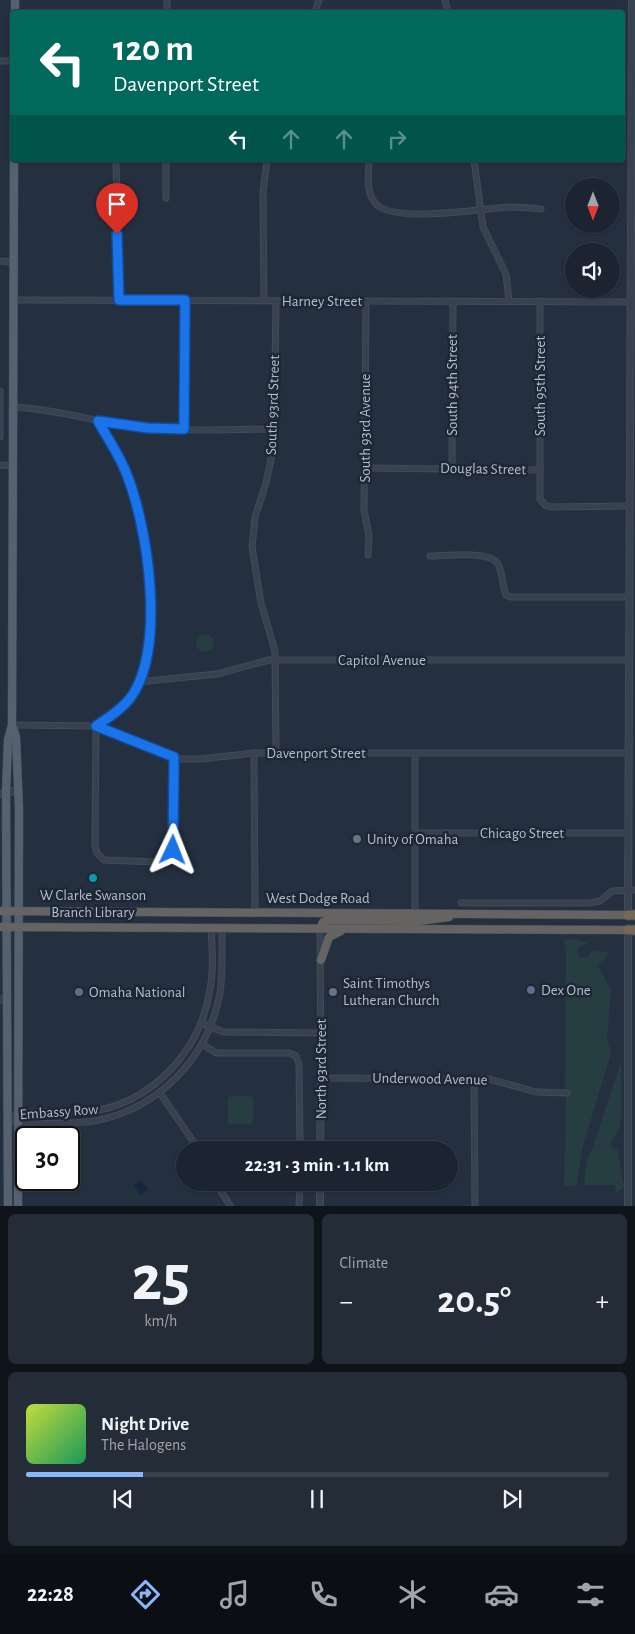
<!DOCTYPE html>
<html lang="en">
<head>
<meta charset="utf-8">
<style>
  :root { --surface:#1b2430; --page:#242c38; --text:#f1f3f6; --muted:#a0a4ab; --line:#39414c; --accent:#89b7fb }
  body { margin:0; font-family:"Alegreya Sans",sans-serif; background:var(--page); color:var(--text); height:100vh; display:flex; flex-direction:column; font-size:19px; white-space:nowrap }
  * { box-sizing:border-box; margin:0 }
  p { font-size:16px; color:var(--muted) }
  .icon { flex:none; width:28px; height:28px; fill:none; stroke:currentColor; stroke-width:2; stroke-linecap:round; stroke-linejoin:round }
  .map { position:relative; height:1206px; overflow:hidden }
  .sheet { display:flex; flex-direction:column; gap:8px; padding:8px; background:#0f141a; flex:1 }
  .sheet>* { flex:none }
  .top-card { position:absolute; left:10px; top:10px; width:615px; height:152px; border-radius:5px; box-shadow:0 1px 4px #0004,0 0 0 1px var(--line); background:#00695c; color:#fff; overflow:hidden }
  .needle { width:32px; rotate:180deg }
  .buttons { position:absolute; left:565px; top:178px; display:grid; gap:10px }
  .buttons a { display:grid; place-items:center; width:55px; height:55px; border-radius:50%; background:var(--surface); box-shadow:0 1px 4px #0004,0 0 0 1px var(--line); font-size:25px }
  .speed { position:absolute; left:15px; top:1126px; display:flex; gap:10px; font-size:25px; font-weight:700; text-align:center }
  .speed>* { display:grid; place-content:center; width:65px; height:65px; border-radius:50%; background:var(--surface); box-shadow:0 1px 4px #0004,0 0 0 1px var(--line); line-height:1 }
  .speed .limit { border:2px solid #111; border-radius:8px; background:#fff; color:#111 }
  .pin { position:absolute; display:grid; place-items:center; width:42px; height:42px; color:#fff; margin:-51px -21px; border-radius:50% 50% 50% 0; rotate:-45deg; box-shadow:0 0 5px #0007 }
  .pin .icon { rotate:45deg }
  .me { position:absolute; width:55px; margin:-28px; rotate:2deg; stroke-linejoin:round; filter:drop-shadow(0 0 4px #0008) }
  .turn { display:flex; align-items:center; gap:18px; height:105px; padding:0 20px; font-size:22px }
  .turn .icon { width:65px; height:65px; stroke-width:2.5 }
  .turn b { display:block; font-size:35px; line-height:42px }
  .lanes { display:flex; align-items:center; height:48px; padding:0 20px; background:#0003; justify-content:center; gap:25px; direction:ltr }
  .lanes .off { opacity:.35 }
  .big { font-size:38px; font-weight:700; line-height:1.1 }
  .sheet .widget { flex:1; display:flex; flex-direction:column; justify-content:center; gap:8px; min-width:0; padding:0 18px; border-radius:8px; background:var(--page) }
  .sheet .dial { align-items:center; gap:0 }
  .dial b { font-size:65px; line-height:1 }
  .song { display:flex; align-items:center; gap:15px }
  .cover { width:60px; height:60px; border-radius:8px; background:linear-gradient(135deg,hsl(70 70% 55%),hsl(150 70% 35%)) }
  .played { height:5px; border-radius:2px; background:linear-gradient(90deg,var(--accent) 20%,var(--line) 20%) }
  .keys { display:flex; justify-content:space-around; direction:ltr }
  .heat { display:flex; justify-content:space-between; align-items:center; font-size:28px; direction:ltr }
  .sheet .tiles { flex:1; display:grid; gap:8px; grid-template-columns:1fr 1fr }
  .widget:last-child { grid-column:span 2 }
  .trip { position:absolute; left:176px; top:1141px; width:282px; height:50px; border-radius:25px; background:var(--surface); box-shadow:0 1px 4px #0004,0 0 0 1px var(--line); font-weight:700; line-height:50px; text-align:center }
  .tab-bar { display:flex; height:80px; justify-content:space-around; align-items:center; background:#0b0e13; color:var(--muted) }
  .tab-bar .icon { width:35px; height:35px }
  .tab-bar .current { color:var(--accent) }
  .tab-bar b { font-size:22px; color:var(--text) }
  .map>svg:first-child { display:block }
  .green { fill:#263e41 }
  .water { fill:#17283e }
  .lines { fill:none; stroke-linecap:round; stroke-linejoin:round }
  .minor-casing { stroke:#414b59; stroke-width:7 }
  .tertiary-casing { stroke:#414b59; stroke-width:8 }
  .primary-casing { stroke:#414b59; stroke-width:9 }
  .trunk-casing { stroke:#434d5a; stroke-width:9 }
  .motorway-casing { stroke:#434d5a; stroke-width:11 }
  .minor { stroke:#38424f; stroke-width:5 }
  .tertiary { stroke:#38424f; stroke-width:6 }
  .primary { stroke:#566170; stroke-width:8 }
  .trunk { stroke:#666462; stroke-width:8 }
  .motorway { stroke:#766855; stroke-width:9 }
  .route-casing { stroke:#114b97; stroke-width:12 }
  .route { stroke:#1a73e8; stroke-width:9 }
  .worship-dot { fill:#6b7280; stroke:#1d2735; stroke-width:2 }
  .culture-dot { fill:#0f9aa8; stroke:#1d2735; stroke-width:2 }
  .service-dot { fill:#5c6f8a; stroke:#1d2735; stroke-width:2 }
  .labels { text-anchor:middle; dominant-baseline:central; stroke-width:5; stroke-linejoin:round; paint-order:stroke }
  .street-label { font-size:15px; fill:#b4bdca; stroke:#1d2735 }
  .poi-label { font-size:15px; fill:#b4bdca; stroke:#1d2735; text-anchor:start }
</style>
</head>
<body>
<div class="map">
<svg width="635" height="1207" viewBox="0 0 635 1207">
  <rect width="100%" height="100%" fill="#243040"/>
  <g class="green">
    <circle cx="205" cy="643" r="9"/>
    <path d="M575,939L588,943L577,949L580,958L588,956L592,951L607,952V956L598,965L611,991L607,1039L611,1053L582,1149L577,1183L575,1186H564L566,1097L568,1092L565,1089L566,952L564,940Z"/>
    <path d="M621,1062C621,1082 623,1105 620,1125C618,1134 612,1137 610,1146L617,1149L624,1187L616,1193L615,1185H584L587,1159L592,1150Z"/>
    <path d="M231,1096H251L253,1099V1122L251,1124H231L228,1122V1098Z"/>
  </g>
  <path class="water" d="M140,1180L149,1189L140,1195L134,1185Z"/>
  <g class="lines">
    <g class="minor-casing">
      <g id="minor">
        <path d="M445,0L448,12"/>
        <path d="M167,12V0"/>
        <path d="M315,12L319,0"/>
        <path d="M0,61H12"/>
        <path d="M116,160L119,300"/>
        <path d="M166,160V198"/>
        <path d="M369,160C369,175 365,192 376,204C395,224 483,208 511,207C521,207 531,208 541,209"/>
        <path d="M474,160L483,227L506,274L509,301"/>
        <path d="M0,261L14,262"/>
        <path d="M14,300L630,302"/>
        <path d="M264,301L263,192L267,160"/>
        <path d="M276,301L274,445L266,483L255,517L252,547L261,603L275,651L276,753"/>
        <path d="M366,301L364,510L369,536L368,555"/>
        <path d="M540,301V499L545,505L551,507L630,506"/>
        <path d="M0,391V437"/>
        <path d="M13,407C58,409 94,422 138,427C183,432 230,429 275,429"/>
        <path d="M98,421C108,439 120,456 127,475C148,528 166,648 131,697C122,709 108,718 96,726L95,846L97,853L104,860L157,862L171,855L174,843V757"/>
        <path d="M184,429L185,300"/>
        <path d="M0,465L13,466"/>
        <path d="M365,468L540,470"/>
        <path d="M452,469L453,301"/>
        <path d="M430,556C446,556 490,550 498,564C503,573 502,585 506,595L511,597H630"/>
        <path d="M138,682L217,674L269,660H629"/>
        <path d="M12,725L96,726L151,750L181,759H201L254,753H627"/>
        <path d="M254,753L255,912"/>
        <path d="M415,753V913"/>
        <path d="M416,833H627"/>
        <path d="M461,903H590L600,901L612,891L635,890"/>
        <path d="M320,929L321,1078L489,1079L536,1092L567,1093"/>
        <path d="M0,1000L7,997"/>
        <path d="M201,1023L223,1032L321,1033"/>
        <path d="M202,1044L216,1053H290L296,1056L299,1065L300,1150"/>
        <path d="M474,1079L475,1207"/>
        <path d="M160,1093L199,1150"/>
        <path d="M8,1118L18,1123C43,1123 69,1125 94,1121C159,1109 208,1058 220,993C223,972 222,950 222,928"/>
        <path d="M8,1118C26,1107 64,1115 87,1112C150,1105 201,1052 210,989C214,970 212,948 211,928"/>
        <path d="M215,1182L231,1207"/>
        <path d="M299,1207L300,1182"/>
      </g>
    </g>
    <g class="tertiary-casing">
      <g id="tertiary">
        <path d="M0,794L18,790"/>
        <path d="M628,915L632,0"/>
        <path d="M628,930V1207"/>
        <path d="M320,1150L321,1078"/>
        <path d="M320,1207V1182"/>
      </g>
    </g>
    <g class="primary-casing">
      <g id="primary">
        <path d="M15,12V0"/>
        <path d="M12,725L16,737L19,808L18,1207"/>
        <path d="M8,1207L6,793L8,740L12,725L14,160"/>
      </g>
    </g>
    <g class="trunk-casing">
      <g id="trunk">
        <path d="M0,911L628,915"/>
        <path d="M0,927L628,930"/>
        <path d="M320,929L323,922L329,920L418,921L449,917"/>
        <path d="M321,960L329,937L341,931"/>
      </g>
    </g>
    <g class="motorway-casing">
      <g id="motorway">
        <path d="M628,915H635"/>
        <path d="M628,930H635"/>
      </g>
    </g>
    <use href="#minor" class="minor"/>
    <use href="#tertiary" class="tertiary"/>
    <use href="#primary" class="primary"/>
    <use href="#trunk" class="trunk"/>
    <use href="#motorway" class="motorway"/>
  </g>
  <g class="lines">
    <g class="route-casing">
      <path id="route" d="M117,234L119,300H185L184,424V429L148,428L98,421C108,439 120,456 127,475C148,528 166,648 131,697C122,709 108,718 96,726L174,757L173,850"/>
    </g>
    <use href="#route" class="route"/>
  </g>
  <g class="worship-dot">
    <circle cx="357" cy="839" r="5"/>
    <circle cx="333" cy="992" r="5"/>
  </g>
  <circle class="culture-dot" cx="93" cy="878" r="5"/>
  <g class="service-dot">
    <circle cx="531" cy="990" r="5"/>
    <circle cx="79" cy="992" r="5"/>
  </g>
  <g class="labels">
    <g class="street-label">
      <text x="322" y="301">Harney Street</text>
      <text transform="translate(452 385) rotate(-90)">South 94th Street</text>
      <text transform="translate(540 386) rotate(-90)">South 95th Street</text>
      <text transform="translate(273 405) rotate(-88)">South 93rd Street</text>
      <text transform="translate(365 428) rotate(-90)">South 93rd Avenue</text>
      <text transform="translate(483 469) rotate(1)">Douglas Street</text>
      <text x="382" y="660">Capitol Avenue</text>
      <text x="316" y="753">Davenport Street</text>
      <text x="522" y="833">Chicago Street</text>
      <text x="318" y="898">West Dodge Road</text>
      <text transform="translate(321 1069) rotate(-90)">North 93rd Street</text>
      <text transform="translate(430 1079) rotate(1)">Underwood Avenue</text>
      <text transform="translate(59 1112) rotate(-4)">Embassy Row</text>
    </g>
    <g class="poi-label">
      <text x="367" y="839">Unity of Omaha</text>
      <text x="93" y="895" text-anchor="middle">W Clarke Swanson<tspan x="93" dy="17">Branch Library</tspan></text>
      <text x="343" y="983">Saint Timothys<tspan x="343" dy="17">Lutheran Church</tspan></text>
      <text x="541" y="990">Dex One</text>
      <text x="89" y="992">Omaha National</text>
    </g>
  </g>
</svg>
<div class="buttons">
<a><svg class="needle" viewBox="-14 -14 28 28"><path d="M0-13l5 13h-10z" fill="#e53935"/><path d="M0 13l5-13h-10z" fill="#a0a4ab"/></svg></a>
<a><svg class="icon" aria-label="sound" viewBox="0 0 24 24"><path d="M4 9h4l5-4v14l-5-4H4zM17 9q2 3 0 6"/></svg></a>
</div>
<div class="speed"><div class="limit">30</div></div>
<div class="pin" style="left:117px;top:234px;background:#d93025"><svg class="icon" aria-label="arrive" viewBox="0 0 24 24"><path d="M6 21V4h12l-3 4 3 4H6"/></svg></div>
<svg class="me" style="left:173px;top:850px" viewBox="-20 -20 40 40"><path d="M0-17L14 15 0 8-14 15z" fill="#1a73e8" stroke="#fff" stroke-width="4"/></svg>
<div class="trip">22:31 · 3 min · 1.1 km</div>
<div class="top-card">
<div class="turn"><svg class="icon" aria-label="left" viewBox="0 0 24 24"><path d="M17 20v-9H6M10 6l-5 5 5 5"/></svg><div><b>120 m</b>Davenport Street</div></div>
<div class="lanes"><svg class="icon" aria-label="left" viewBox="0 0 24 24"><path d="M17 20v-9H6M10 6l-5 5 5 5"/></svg><svg class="icon off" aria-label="ahead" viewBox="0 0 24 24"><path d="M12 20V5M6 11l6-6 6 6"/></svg><svg class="icon off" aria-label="ahead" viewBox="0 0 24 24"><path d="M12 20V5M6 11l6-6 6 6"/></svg><svg class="icon off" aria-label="right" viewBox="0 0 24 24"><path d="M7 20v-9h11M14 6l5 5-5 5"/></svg></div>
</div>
</div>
<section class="sheet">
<div class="tiles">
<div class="widget dial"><b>25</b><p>km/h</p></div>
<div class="widget"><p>Climate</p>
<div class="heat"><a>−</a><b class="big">20.5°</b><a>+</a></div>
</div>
<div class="widget">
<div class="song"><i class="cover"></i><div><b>Night Drive</b><p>The Halogens</p></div></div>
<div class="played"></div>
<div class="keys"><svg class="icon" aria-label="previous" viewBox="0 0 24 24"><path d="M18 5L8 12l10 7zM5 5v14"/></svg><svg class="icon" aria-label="pause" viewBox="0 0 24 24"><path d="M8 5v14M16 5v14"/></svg><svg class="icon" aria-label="next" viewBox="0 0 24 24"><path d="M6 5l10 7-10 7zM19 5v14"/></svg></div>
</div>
</div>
</section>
<nav class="tab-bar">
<b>22:28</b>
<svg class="icon current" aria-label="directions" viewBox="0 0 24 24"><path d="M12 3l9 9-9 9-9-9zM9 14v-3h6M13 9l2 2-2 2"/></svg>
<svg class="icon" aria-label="music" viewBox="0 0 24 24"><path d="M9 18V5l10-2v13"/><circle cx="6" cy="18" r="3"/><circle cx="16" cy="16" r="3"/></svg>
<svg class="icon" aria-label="phone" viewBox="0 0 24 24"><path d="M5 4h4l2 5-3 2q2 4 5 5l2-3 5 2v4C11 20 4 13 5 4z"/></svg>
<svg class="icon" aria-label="climate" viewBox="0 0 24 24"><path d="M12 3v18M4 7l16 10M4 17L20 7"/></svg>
<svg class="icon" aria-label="car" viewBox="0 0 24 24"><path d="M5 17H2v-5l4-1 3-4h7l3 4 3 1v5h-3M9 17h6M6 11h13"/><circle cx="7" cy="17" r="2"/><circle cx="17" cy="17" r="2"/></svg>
<svg class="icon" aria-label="filters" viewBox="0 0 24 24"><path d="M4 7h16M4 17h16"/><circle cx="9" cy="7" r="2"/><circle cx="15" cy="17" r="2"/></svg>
</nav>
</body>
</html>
